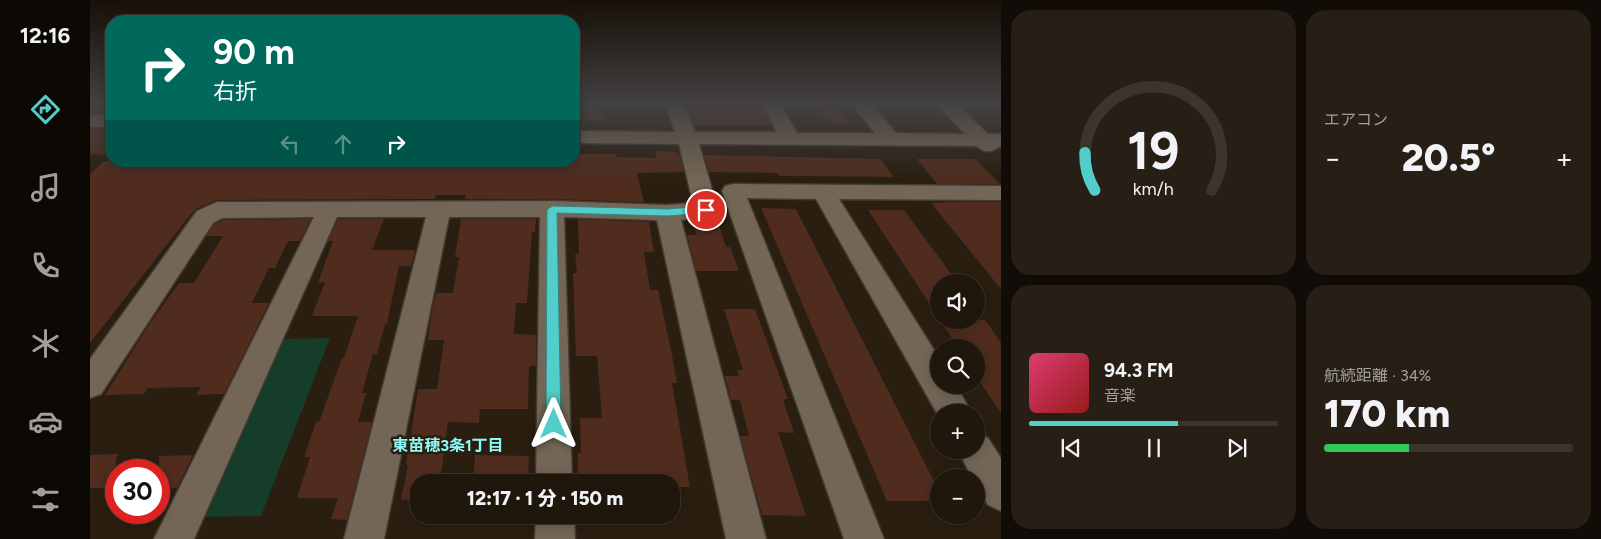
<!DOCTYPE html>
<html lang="ja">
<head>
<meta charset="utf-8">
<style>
  :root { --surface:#1f160c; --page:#271f15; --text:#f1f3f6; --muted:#a19f9d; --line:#3c352d; --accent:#53cdc9 }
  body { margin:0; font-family:Figtree,"Noto Sans JP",sans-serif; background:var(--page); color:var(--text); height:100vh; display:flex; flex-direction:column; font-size:19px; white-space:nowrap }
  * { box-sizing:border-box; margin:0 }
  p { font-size:16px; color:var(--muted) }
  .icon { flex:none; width:28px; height:28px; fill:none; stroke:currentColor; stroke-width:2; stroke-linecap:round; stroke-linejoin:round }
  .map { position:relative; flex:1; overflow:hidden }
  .panel { display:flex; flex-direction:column; gap:10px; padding:10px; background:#110c07; width:600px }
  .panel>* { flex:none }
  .guide { position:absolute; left:15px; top:15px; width:475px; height:152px; border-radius:20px; box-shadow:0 2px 12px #0003,0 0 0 1px var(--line); background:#00695c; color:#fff; overflow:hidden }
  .fabs { position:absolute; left:840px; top:274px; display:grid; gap:10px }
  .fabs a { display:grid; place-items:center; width:55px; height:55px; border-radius:50%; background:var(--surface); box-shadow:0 2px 12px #0003,0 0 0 1px var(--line); font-size:25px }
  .speed { position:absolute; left:15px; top:459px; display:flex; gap:10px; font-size:25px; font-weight:700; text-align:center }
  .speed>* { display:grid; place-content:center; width:65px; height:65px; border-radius:50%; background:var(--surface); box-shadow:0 2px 12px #0003,0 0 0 1px var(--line); line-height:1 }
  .speed .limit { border:8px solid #d22; background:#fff; color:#111 }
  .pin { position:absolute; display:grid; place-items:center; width:42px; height:42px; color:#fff; margin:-21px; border:2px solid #fff; border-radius:50%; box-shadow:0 1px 5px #0007 }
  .me { position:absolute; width:55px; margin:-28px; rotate:0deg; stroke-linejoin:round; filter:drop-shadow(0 0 4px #0008) }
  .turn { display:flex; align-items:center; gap:18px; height:105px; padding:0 25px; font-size:22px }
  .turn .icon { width:65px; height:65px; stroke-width:2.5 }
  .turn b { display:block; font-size:35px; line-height:42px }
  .lanes { display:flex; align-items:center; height:48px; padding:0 25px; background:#0003; justify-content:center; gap:25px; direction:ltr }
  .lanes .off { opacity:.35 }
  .big { font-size:38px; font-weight:800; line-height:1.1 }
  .panel .widget { flex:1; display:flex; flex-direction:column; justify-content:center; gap:8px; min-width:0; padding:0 18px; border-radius:20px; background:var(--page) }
  .panel .dial { align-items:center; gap:0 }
  .dial svg { height:130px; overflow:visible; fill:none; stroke:var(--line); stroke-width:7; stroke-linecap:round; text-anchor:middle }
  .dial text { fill:var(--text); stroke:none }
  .song { display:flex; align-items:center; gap:15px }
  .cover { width:60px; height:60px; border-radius:8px; background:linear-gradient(135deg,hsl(340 70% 55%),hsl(0 70% 35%)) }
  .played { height:5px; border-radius:2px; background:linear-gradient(90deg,var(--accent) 60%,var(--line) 60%) }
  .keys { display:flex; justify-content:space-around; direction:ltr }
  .heat { display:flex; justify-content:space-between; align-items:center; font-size:28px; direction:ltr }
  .charge { height:8px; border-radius:4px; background:linear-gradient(90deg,#34c759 34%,var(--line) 0) }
  .panel .tiles { flex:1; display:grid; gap:10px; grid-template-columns:repeat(2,1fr) }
  .trip { position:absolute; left:320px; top:474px; width:270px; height:50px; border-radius:20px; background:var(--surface); box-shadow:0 2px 12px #0003,0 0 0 1px var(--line); font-weight:800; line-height:50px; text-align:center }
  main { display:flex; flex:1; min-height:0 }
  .tab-bar { display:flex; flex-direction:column; width:90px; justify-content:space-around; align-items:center; background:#0c0905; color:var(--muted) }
  .tab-bar .icon { width:35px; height:35px }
  .tab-bar .on { color:var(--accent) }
  .tab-bar b { font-size:22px; color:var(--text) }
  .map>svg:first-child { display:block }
  .green { fill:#163c2a }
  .building { fill:#4f2c1e }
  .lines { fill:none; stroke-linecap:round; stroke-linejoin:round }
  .minor-casing { stroke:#433a32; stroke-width:3 }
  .minor { fill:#746656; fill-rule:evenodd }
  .route { fill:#53cdc9; stroke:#368583 }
  .labels { text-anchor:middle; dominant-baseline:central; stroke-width:5; stroke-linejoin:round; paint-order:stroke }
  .near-neighbourhood-label { font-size:16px; font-weight:bold; fill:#8df8f4; stroke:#291e10 }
</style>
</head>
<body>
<main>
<nav class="tab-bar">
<b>12:16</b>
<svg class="icon on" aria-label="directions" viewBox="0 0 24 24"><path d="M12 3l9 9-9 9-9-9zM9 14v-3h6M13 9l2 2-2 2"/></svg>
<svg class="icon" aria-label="music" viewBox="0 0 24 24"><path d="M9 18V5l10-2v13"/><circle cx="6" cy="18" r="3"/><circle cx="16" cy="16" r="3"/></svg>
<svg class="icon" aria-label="phone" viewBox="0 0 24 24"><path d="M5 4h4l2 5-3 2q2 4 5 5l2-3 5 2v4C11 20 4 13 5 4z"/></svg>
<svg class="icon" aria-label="climate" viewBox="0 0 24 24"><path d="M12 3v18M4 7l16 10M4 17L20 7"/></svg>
<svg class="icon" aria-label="car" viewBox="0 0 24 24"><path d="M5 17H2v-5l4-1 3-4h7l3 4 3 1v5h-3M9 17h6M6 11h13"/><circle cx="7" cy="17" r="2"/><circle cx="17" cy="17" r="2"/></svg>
<svg class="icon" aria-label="filters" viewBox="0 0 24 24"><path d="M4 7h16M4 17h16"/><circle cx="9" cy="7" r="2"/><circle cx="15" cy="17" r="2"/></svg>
</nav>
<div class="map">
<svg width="911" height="539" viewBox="0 0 911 539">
  <rect width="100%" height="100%" fill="#291e10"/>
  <path class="green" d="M240,338L171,516L109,517L190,339Z"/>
  <g class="building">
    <path d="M725,103H746L761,123H740Z"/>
    <path d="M596,104L670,106L681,125H604Z"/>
    <rect x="0" y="105" width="21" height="8"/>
    <path d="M495,105H510L513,120H497Z"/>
    <path d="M0,129H21V155L0,154Z"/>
    <path d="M565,151L587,152V155H590L594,172L547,173L554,202L462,199H375L376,195H346L345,199L126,200L106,209L101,214L0,343V174L14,161H484V154H526L527,157L566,158Z"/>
    <path d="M614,155L790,159L804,177L689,176L687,173L619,172Z"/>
    <path d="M827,159H885L910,184H847Z"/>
    <path d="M862,202H911V289L841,203Z"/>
    <path d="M671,208L706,209L849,491V501H797Z"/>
    <path d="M778,210H814L867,282H849V318Z"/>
    <path d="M221,219L210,241H198L185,268H179L162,303H179L134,394L106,395L111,387L58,388L54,394L15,395L60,323L89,283H104L133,236H116L124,224L132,220Z"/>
    <path d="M248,219H294L282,250H325L321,266H309L297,324H295L287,354H283L272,393H276L268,422H282L257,520L241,519L248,498H207L220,457H214L226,422H229L252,358H254L268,316H222L235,282L228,283L243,241H238Z"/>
    <path d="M371,219H446L445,232H442L437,303H426L424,334L446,335V366H439L438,409H390L389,423L358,422L350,482H329V501L311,500L318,465H316L328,389H347L354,340H338L342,310L346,293H363L369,257H365Z"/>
    <path d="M488,219L559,222L564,252H554L560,290H568L582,355L587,383H582L600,487H581V482H565L564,478L525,477V482H488V453H491L490,418H512L507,356H486L483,273H487L485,254H489Z"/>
    <path d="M610,219H627L636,247H640L649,271H606L597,235H606L603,221H611Z"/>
    <path d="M634,309H665L698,399H693L704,433L688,432L716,516L672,515L650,436H659L650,400H641L635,376H649L647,370H653Z"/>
    <path d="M850,320H895L911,343V413L886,376V348H868Z"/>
    <path d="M29,454L26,458V488H0V455Z"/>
    <path d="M103,455L87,488L69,489V456Z"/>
    <path d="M385,455L439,456L438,482H383Z"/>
  </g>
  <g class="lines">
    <g class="minor-casing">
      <g id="minor">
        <path d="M575,103H593L605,132H687L671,103H689L707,133H785L761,103H780L806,133L875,134L845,103H865L898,134H911V146C902,151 896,155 887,146L609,144L628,210L624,215L591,220L676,539H636L567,220L474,217L482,482H446L450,217H359L294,539H254L336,217H247L104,539H64L224,217L132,218L123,223L11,394L0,398V359L107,211L127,202L462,201L577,205L603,203L589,144L484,143V131L585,132Z"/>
        <rect x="0" y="115" width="21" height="12"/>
        <path d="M643,184L911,186V200L749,199L849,358V385H866L881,412H849V417L726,199L657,198L794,539H754L632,191L635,186Z"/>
        <path d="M886,433L898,438L911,458V511L898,505L886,484V478H882L868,450H886Z"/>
        <path d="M446,515H484L485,539H445Z"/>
      </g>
    </g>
    <use href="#minor" class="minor"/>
  </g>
  <linearGradient id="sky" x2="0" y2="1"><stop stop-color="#171009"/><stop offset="0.58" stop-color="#434142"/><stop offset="1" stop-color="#434142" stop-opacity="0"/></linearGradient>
  <rect width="911" height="179" fill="url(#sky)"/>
  <path class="route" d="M462,206L577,209L616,206L621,210L616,213L577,216L467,213L471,424L469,429L464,431L459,429L456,424L457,210Z"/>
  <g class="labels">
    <g class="near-neighbourhood-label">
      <text x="358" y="445">東苗穂3条1丁目</text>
    </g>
  </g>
</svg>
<div class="fabs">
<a><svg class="icon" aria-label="sound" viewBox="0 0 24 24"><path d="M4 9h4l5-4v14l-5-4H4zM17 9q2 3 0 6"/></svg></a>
<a><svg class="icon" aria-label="search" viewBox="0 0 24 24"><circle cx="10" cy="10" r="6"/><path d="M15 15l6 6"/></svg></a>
<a>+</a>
<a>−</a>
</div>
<div class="speed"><div class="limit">30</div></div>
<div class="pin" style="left:616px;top:210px;background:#d93025"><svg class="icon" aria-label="arrive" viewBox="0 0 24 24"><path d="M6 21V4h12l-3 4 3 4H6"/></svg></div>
<svg class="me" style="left:464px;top:424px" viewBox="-20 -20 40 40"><path d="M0-17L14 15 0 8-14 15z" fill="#53cdc9" stroke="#fff" stroke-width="4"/></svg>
<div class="trip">12:17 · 1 分 · 150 m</div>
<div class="guide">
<div class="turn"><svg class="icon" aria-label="right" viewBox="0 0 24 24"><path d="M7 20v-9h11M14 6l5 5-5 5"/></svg><div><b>90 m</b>右折</div></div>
<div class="lanes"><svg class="icon off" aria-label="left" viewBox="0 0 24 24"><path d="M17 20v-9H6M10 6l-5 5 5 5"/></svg><svg class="icon off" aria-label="ahead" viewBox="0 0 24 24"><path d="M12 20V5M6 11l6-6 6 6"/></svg><svg class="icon" aria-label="right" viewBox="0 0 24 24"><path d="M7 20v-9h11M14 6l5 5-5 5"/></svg></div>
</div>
</div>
<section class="panel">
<div class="tiles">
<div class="widget dial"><svg viewBox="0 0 100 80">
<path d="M14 69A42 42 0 1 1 86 69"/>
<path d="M14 69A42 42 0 0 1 8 46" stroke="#53cdc9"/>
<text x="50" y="56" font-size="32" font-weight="700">19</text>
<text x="50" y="72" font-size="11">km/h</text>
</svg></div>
<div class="widget"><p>エアコン</p>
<div class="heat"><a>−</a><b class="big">20.5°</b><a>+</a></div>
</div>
<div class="widget">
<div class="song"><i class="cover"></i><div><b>94.3 FM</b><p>音楽</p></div></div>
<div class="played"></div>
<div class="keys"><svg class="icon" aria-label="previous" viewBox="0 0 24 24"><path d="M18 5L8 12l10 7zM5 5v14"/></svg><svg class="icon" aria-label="pause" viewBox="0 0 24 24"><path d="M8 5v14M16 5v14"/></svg><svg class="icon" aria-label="next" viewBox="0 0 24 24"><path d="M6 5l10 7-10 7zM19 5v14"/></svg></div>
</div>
<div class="widget"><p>航続距離 · 34%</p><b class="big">170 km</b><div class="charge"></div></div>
</div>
</section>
</main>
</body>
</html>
